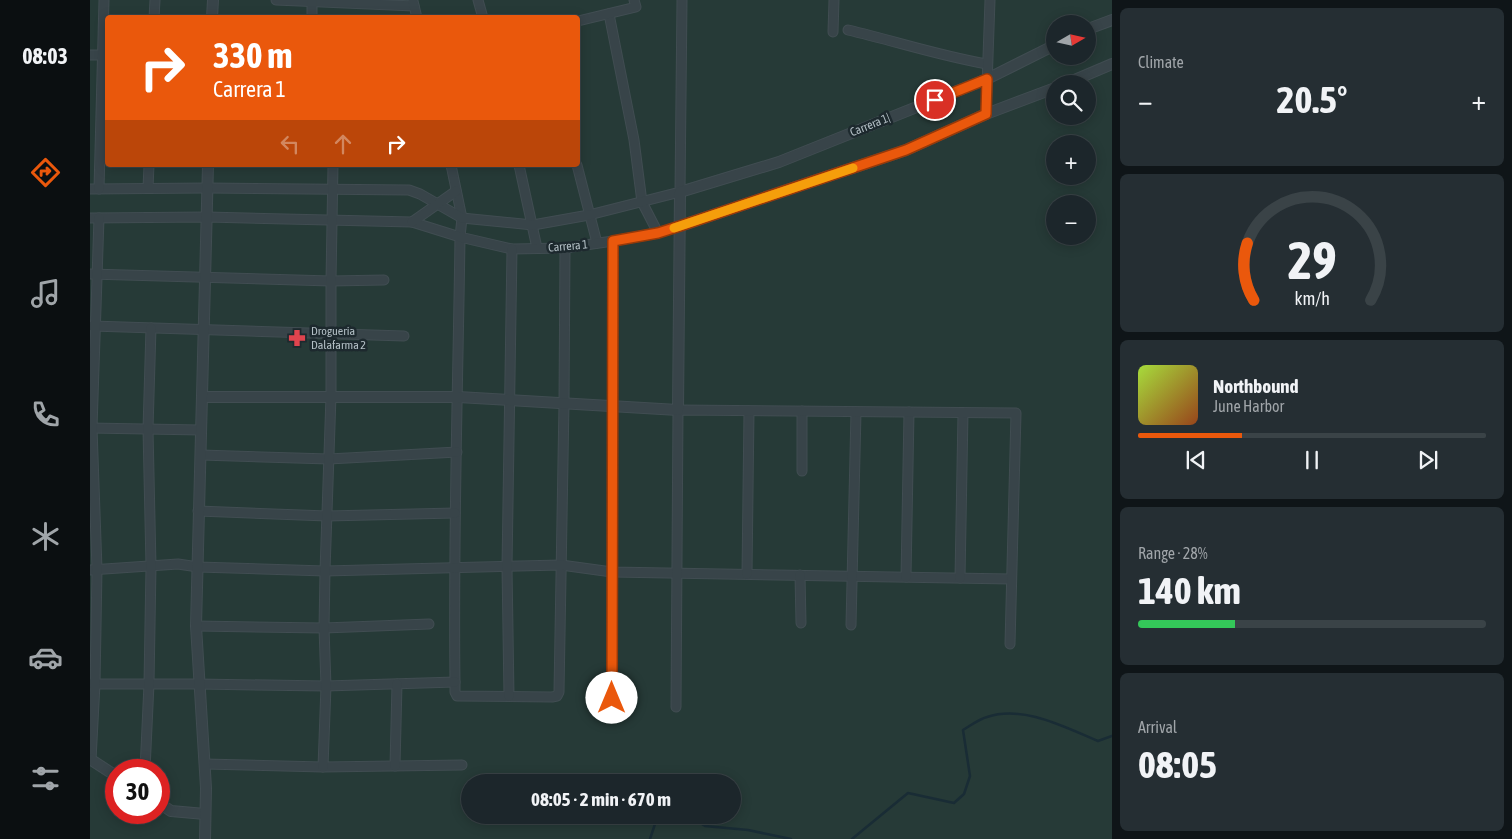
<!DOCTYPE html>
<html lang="en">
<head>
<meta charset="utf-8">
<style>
  :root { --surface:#1c262b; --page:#252e33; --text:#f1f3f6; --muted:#a0a5a9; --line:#3a4347; --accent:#ea580c }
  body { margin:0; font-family:"Asap Condensed",sans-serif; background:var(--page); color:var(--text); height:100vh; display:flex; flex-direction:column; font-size:19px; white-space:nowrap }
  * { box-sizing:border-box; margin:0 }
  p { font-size:16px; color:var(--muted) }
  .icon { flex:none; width:28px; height:28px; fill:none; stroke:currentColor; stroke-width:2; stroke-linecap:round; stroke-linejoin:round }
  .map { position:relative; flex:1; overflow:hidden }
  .side { display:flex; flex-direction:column; gap:8px; padding:8px; background:#0f1518; width:400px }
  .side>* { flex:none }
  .top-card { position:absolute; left:15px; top:15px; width:475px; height:152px; border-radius:5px; box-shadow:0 2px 12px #0003,0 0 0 1px var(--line); background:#ea580c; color:#fff; overflow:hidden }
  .needle { width:32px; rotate:81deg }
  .buttons { position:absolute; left:956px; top:15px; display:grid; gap:10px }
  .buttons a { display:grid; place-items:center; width:50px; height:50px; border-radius:50%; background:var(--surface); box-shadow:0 2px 12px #0003,0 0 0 1px var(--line); font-size:25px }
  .speed { position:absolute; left:15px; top:759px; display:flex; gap:10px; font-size:25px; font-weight:700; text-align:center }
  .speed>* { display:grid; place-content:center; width:65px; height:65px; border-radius:50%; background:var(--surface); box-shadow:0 2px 12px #0003,0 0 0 1px var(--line); line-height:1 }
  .speed .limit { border:8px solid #d22; background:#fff; color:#111 }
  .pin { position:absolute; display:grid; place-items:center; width:42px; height:42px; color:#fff; margin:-21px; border:2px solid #fff; border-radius:50%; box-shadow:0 1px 5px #0007 }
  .me { position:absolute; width:55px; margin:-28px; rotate:0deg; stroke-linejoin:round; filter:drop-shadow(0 0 4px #0008) }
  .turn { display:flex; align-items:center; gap:18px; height:105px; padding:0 25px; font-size:22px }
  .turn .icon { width:65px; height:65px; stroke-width:2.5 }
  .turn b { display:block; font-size:35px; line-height:42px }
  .lanes { display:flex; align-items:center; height:48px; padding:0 25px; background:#0003; justify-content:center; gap:25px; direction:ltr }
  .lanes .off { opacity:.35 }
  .big { font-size:38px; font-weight:700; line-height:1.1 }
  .side .tile { flex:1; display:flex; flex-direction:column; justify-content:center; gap:8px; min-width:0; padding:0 18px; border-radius:8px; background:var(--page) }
  .side .dial { align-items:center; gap:0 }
  .dial svg { height:130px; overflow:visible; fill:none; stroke:var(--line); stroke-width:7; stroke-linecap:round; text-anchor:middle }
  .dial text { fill:var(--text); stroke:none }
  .song { display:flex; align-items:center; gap:15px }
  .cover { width:60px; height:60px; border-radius:8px; background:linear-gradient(135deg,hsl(80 70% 55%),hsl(20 70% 35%)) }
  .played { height:5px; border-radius:2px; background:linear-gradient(90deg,var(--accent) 30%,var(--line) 30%) }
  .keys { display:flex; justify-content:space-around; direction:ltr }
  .heat { display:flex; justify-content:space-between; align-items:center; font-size:28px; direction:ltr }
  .charge { height:8px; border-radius:4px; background:linear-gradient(90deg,#34c759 28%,var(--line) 0) }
  .trip { position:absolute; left:371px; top:774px; width:280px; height:50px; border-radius:25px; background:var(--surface); box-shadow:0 2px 12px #0003,0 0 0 1px var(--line); font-weight:700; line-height:50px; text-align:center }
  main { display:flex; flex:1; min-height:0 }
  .dock { display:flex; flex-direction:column; width:90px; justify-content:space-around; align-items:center; background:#0b0f11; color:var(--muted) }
  .dock .icon { width:35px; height:35px }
  .dock .active { color:var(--accent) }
  .dock b { font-size:22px; color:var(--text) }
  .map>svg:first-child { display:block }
  .green { fill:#263a37; fill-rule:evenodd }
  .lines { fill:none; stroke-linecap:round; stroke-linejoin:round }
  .stream { stroke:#192c35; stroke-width:2.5 }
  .minor-casing { stroke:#414d52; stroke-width:11 }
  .tertiary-casing { stroke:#414d52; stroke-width:12 }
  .minor { stroke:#384449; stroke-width:9 }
  .tertiary { stroke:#384449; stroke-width:10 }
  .route-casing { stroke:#983908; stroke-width:12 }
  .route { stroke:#ea580c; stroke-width:9 }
  .slow { stroke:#f59e0b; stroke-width:9 }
  .labels { text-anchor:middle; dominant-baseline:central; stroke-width:5; stroke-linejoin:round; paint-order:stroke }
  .street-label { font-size:12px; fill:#b3bfc5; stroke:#1d292e }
  .poi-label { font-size:12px; fill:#b3bfc5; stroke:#1d292e; text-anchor:start }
</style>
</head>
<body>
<main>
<nav class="dock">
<b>08:03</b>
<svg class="icon active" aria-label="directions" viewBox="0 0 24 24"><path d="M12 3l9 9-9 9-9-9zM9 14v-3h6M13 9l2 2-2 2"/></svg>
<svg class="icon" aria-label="music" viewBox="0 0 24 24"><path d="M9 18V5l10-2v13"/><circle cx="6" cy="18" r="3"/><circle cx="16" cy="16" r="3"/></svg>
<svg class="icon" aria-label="phone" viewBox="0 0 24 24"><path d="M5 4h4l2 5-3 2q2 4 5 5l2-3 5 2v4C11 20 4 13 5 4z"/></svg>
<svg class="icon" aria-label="climate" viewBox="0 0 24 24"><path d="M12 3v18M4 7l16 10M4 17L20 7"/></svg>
<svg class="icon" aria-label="car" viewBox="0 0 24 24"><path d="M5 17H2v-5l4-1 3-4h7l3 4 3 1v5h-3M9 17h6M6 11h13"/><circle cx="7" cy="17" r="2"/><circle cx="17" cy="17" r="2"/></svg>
<svg class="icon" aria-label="filters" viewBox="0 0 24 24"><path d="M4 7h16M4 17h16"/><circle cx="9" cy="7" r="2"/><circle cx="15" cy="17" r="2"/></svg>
</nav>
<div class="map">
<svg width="1022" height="839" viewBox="0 0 1022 839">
  <rect width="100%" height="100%" fill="#253239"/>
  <path class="green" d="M0,0H1022V839H0ZM18,18H488V165H18ZM965,24H998V56H965ZM965,84H998V116H965ZM965,144H998V176H965ZM965,204H998V236H965ZM26,770H69V812H26ZM380,782H642V815H380Z"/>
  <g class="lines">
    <g class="stream">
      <path d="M598,815L615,826L658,830L701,839"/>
      <path d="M560,839L568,815"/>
      <path d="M762,839L818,793L864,803L874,794L880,776L873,730C880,726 889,719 897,717C934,705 974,727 1008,741L1022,736"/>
    </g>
    <g class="minor-casing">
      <g id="minor">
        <path d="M186,0L324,6"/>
        <path d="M388,0L393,18"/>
        <path d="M323,1L327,18"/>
        <path d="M519,14L544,140L552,202L568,233"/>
        <path d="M64,18L65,0"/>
        <path d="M222,18V0"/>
        <path d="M488,21L546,7L544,0"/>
        <path d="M758,30C805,41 850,56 897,64"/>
        <path d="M743,32L744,0"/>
        <path d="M0,55H17"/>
        <path d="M896,114L900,0"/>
        <path d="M361,165L372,218L370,237C368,386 363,534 365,682V692L367,696L462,697L467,696L469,692L474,403L475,248"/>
        <path d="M429,165L447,248"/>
        <path d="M487,165L507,243"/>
        <path d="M58,188L59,165"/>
        <path d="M0,189L117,188L319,190L330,194L372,218L443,225L499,215L590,192L592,0"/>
        <path d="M9,189L14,0"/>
        <path d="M0,218L117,217L322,222L370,237L422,249L475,248L523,241L568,233L590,226"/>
        <path d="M322,222L366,191"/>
        <path d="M0,274L241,281L294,280"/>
        <path d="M2,326L314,336"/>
        <path d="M0,428L111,430"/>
        <path d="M111,455L239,459L367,452"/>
        <path d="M712,471V411"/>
        <path d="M108,511L237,516L365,513"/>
        <path d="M0,570L88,564L108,567L235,571L471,565L522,572L921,579"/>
        <path d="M657,574L659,411"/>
        <path d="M710,575L711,623"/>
        <path d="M816,577L819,412"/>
        <path d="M870,578L873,413"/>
        <path d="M761,625L766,412"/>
        <path d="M106,626L234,628L339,624"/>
        <path d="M0,684H108L236,686L365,682"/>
        <path d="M419,696L417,567L422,249"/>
        <path d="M586,707L588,410L926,413L920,644"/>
        <path d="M522,716L523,241"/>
        <path d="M1,760L5,684L7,569L2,428L9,218"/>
        <path d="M115,764L233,767L372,765"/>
        <path d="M305,766L307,684"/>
        <path d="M233,767L236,686L234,628L235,571L241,396V281L243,165"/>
        <path d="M55,770L59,684L61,566L58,429L61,328"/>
      </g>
    </g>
    <g class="tertiary-casing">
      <g id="tertiary">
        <path d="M122,18L123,0"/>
        <path d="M998,29L1022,20"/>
        <path d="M975,84L1022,64"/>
        <path d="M590,226L816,150L896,114L965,88"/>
        <path d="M113,397H368L588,410L590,192L689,162L897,79L965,45"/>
        <path d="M0,759L26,776"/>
        <path d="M69,803L81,811L115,814"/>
        <path d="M115,839L116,788L106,626L118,165"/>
      </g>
    </g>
    <use href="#minor" class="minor"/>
    <use href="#tertiary" class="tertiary"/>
  </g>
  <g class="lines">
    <g class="route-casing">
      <path id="route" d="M522,698L523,241L568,233L590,226L816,150L896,114L897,79L845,100"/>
    </g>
    <use href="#route" class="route"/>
    <path class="slow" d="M584,228L763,168"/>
  </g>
  <defs>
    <g id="pharmacy-bare" transform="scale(1.35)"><path d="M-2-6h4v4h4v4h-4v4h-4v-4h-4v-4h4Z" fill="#e0444e" stroke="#1d292e" stroke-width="2.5" paint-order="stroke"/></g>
  </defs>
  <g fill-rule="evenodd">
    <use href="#pharmacy-bare" x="207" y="338"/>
  </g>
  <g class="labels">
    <g class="street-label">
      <text transform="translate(780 125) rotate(-22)">Carrera 1|</text>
      <text transform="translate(478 246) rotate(-5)">Carrera 1</text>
    </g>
    <g class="poi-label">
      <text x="221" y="331">Drogueria<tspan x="221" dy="14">Dalafarma 2</tspan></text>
    </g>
  </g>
</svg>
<div class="buttons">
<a><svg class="needle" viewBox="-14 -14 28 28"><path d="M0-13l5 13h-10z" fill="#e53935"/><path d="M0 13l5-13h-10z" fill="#a0a5a9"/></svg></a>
<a><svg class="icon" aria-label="search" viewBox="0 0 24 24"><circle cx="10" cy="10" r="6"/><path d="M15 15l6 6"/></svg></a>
<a>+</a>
<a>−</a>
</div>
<div class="speed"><div class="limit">30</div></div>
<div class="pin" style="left:845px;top:100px;background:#d93025"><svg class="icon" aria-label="arrive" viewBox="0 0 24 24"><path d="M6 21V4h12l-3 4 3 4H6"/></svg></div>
<svg class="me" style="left:522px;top:698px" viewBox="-20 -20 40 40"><circle r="19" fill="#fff"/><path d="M0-13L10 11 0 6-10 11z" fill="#ea580c"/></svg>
<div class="trip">08:05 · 2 min · 670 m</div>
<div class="top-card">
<div class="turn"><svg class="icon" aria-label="right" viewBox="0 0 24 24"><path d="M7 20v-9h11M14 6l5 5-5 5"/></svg><div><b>330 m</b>Carrera 1</div></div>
<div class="lanes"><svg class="icon off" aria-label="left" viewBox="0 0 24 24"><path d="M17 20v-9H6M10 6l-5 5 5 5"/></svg><svg class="icon off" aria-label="ahead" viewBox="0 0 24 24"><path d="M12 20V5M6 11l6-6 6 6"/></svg><svg class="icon" aria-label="right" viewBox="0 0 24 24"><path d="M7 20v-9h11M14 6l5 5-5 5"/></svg></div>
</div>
</div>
<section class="side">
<div class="tile"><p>Climate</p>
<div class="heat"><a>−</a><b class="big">20.5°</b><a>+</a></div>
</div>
<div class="tile dial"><svg viewBox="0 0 100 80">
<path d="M14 69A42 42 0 1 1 86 69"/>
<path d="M14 69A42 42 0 0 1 10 34" stroke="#ea580c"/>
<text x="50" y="56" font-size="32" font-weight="700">29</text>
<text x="50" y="72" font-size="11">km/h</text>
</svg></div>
<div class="tile">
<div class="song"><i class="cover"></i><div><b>Northbound</b><p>June Harbor</p></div></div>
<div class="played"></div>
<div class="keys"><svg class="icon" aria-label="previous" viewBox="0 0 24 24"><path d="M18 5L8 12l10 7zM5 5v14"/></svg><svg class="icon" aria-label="pause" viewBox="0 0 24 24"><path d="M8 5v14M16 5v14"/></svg><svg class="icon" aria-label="next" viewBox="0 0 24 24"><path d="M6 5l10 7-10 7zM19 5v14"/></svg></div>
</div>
<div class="tile"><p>Range · 28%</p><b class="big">140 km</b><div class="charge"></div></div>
<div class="tile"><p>Arrival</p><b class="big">08:05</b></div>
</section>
</main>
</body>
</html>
